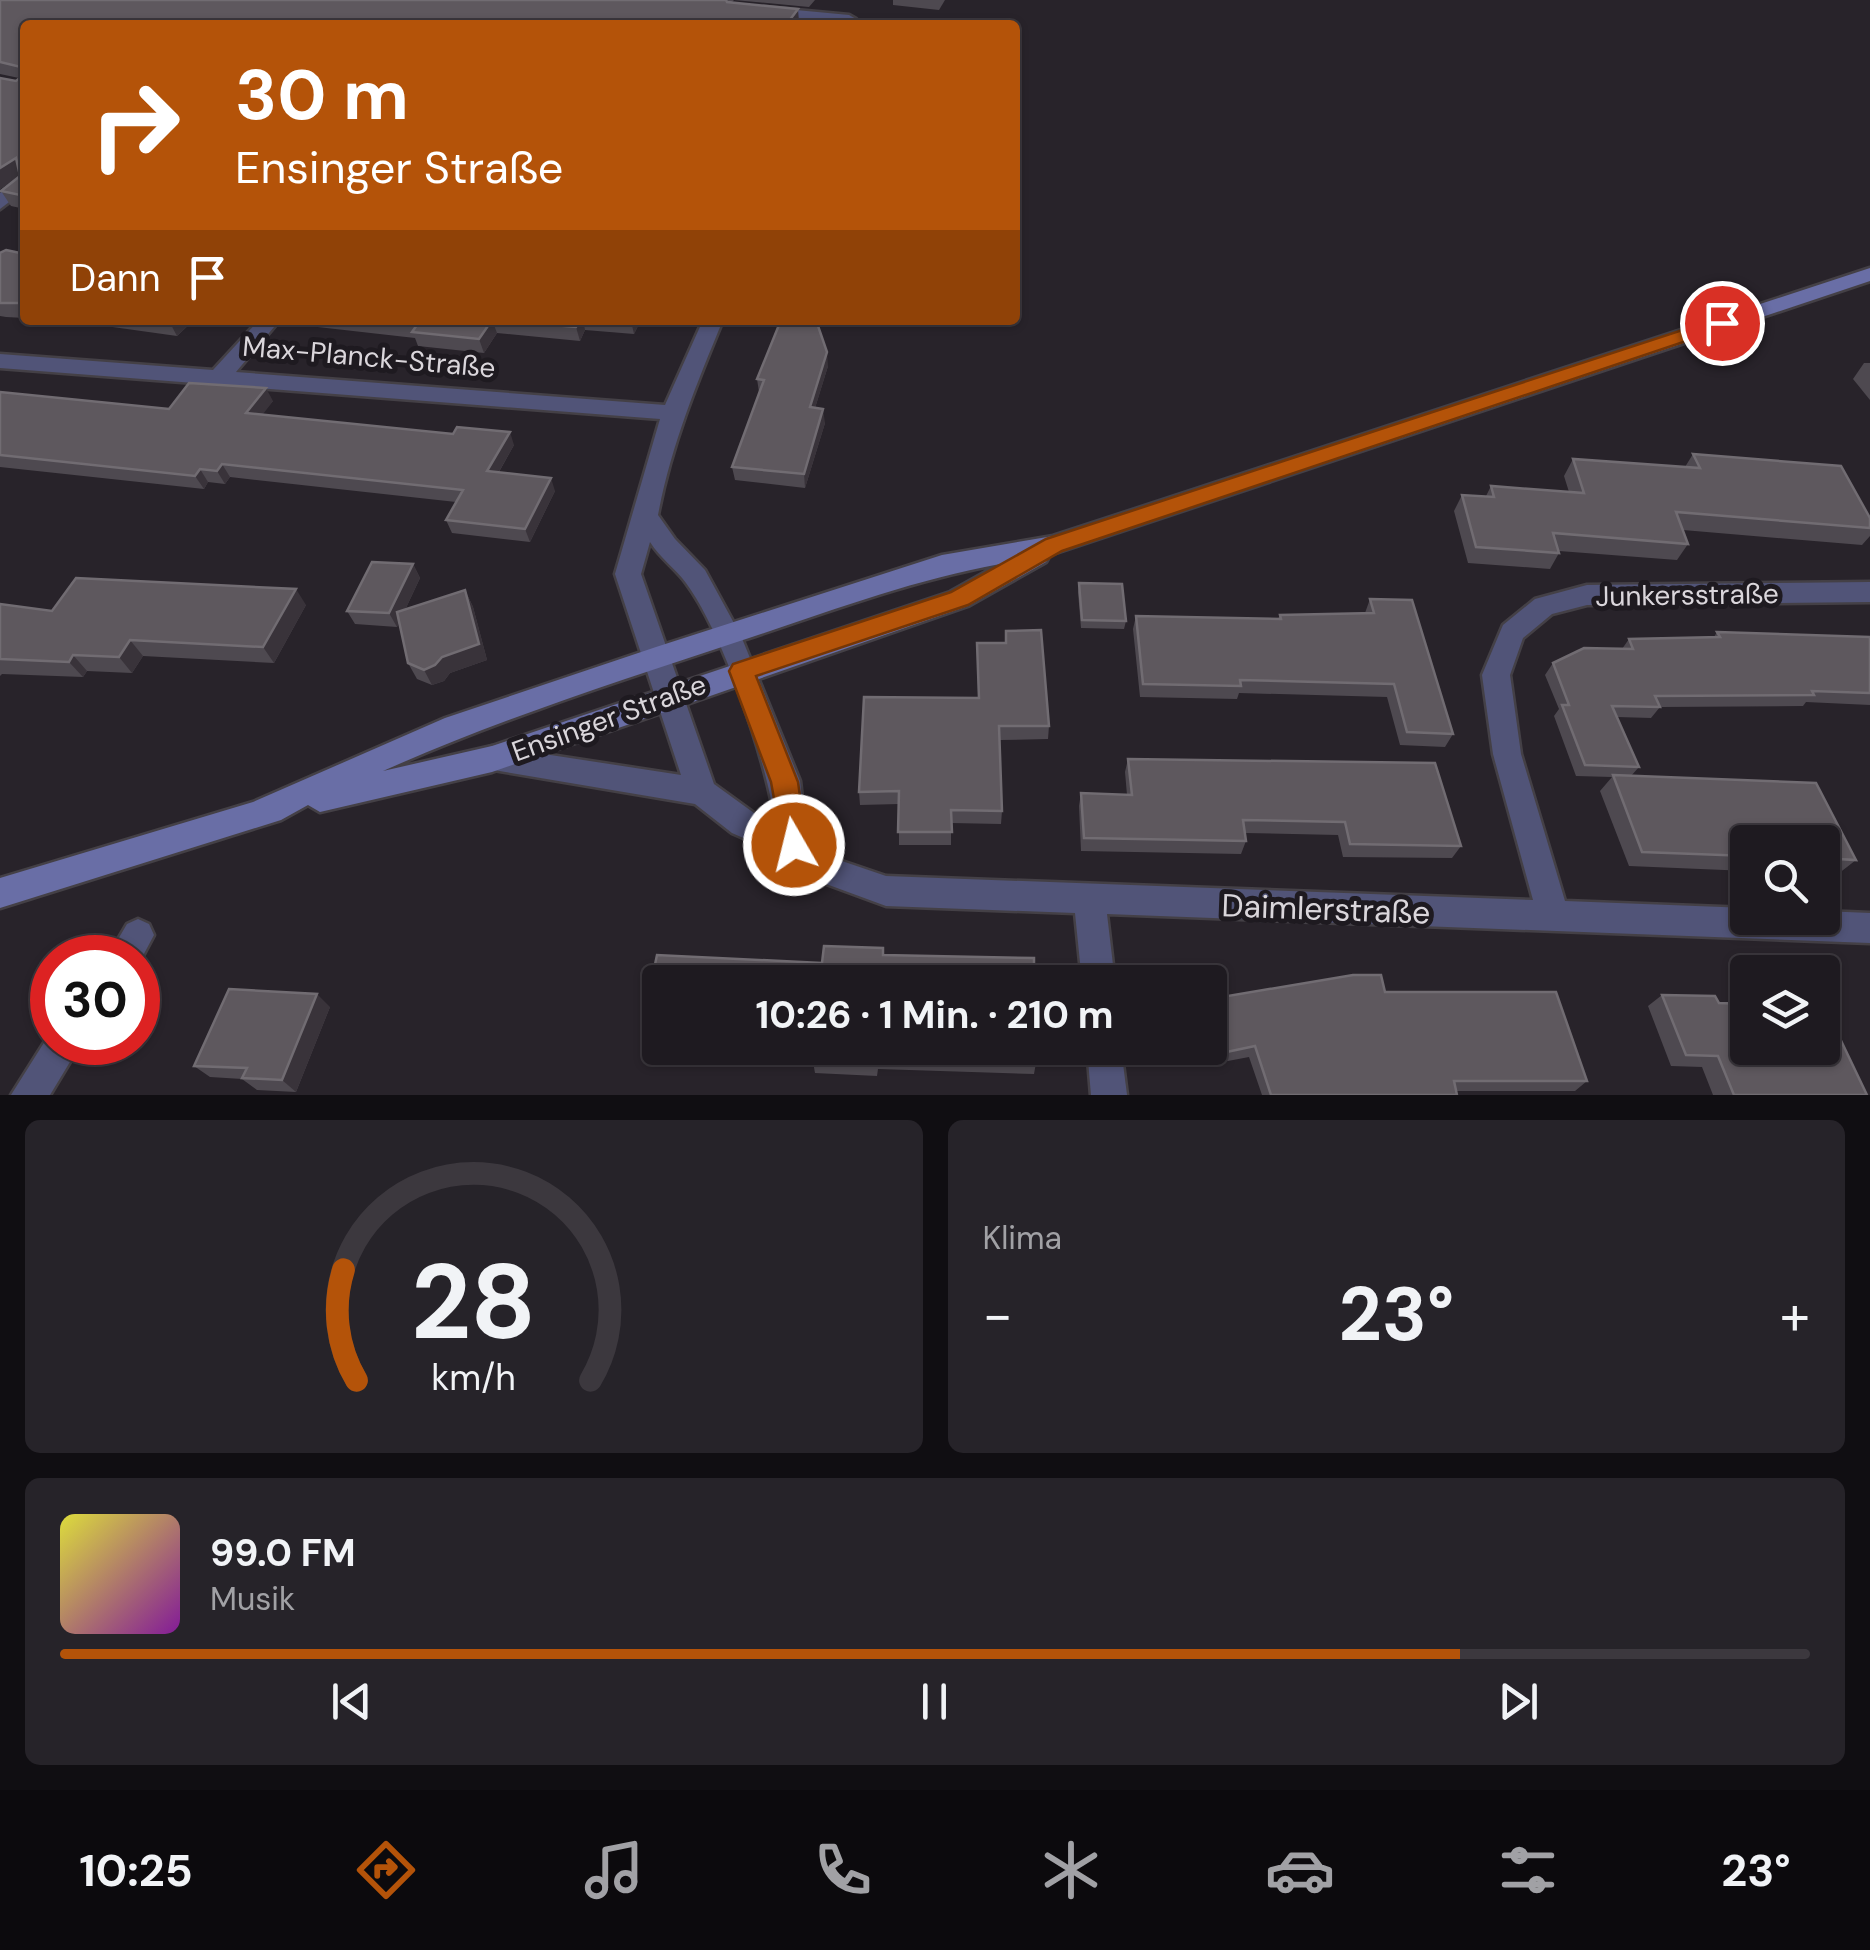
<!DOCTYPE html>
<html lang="de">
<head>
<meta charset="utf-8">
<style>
  :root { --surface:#1e1a20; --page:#262329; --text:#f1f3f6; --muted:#a1a1a5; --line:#3c383e; --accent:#b45309 }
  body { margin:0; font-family:"DM Sans",sans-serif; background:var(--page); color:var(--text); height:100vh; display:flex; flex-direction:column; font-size:38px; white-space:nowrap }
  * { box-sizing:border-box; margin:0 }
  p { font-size:32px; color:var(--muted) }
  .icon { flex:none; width:55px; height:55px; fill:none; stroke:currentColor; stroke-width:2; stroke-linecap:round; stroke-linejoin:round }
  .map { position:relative; height:1095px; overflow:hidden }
  .panel { display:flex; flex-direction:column; gap:25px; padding:25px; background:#100e12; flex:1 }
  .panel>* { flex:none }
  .hud { position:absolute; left:20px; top:20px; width:1000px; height:305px; border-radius:10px; box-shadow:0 2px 8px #0004,0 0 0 2px var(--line); background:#b45309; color:#fff; overflow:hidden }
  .tools { position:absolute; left:1730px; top:825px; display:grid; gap:20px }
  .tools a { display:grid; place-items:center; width:110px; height:110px; border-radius:10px; background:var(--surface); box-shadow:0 2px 8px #0004,0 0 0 2px var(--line); font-size:50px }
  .speed { position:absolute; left:30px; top:935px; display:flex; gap:20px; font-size:50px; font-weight:700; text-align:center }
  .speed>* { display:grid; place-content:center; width:130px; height:130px; border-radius:50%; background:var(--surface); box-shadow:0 2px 8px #0004,0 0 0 2px var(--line); line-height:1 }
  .speed .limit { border:15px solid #d22; background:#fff; color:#111 }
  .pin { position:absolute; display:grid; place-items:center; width:85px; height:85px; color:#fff; margin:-42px; border:5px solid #fff; border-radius:50%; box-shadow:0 2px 10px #0007 }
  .me { position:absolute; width:110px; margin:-55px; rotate:352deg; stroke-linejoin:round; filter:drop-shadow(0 0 8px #0008) }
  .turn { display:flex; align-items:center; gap:35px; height:210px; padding:0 50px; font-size:45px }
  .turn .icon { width:130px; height:130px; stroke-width:2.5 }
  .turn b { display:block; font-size:70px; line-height:85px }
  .then { display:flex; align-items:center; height:95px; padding:0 50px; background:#0003; gap:20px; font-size:38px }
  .big { font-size:75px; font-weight:700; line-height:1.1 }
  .panel .card { flex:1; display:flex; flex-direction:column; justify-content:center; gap:15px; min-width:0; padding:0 35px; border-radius:15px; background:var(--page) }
  .panel .dial { align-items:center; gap:0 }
  .dial svg { height:260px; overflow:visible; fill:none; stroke:var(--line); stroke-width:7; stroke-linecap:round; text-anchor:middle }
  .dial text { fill:var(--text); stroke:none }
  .song { display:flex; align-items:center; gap:30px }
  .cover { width:120px; height:120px; border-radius:15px; background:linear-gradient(135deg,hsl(60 70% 55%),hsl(290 70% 35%)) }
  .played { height:10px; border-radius:5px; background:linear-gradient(90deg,var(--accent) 80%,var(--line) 80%) }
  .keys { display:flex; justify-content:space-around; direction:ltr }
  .heat { display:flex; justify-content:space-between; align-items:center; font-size:55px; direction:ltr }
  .panel .tiles { flex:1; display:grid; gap:25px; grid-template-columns:1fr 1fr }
  .card:last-child { grid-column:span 2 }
  .trip { position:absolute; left:642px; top:965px; width:585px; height:100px; border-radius:10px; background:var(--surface); box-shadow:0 2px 8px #0004,0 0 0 2px var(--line); font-weight:700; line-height:100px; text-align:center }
  .menu { display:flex; height:160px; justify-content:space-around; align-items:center; background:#0c0a0d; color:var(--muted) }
  .menu .icon { width:70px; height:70px }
  .menu .on { color:var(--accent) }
  .menu b { font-size:45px; color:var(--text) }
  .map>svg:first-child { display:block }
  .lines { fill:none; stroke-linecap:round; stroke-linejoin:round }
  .street-casing { stroke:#444046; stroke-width:5 }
  .secondary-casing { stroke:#444046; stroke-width:5 }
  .street { fill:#515478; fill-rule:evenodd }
  .secondary { fill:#696ea6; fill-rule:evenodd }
  .wall { fill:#4e4950 }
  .shaded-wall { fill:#39333a }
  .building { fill:#5e585e; stroke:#716c72; stroke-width:2.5 }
  .route { fill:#b45309; stroke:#753606; stroke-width:2.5 }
  .labels { text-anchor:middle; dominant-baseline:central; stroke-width:10; stroke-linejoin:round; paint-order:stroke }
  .street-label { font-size:28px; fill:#dad6db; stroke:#1e1a20 }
  .near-street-label { font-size:32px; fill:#dad6db; stroke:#1e1a20 }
</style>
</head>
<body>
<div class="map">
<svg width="1870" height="1095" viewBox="0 0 1870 1095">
  <rect width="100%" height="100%" fill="#28232a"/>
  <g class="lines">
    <g class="street-casing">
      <g id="street">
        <path d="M764,7L849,15L856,19L849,23L759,14V8Z"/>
        <path d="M25,176V190L0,209V193Z"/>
        <path d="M259,320H280L236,372L665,405L703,320H723C696,385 671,446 658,515L675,539L705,570L741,636L800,781L807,838L839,860L886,876L1533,900L1493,754L1482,675L1503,625L1535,599L1587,585L1870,582V602L1587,605L1552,614L1523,638L1510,675L1521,754L1565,901L1748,908V918H1822V911L1870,913V943L1107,914L1115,982H1082L1075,913L886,906L818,881L782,855L732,833L695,804L482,768L477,759L482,750L492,746L681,775L615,574L660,419L0,368V354L213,370ZM650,542C660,558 675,568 686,583C722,631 768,764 775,823L754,813L714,784L641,574Z"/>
        <path d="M138,919L149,924L154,935L138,965V958H107L127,924Z"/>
        <path d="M52,1030V1042H82L50,1095H11Z"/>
        <path d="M1087,1048H1121L1127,1095H1091Z"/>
      </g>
    </g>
    <g class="secondary-casing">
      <path id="secondary" d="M1870,268V281L1050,555L1046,562L968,606L492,772L320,812L308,805L281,820L0,908V878L253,802L445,718L656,647L942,555L1053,536ZM1000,564L950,592L492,746L383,771C500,719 622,680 743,640C828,612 912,580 1000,564Z"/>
    </g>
    <use href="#street" class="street"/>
    <use href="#secondary" class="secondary"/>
  </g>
  <g class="wall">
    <path d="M0,0H815L809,7L734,0L732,2L799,22L797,25H25V209L11,206L1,191L18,177L0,189L16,81L19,78L0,74Z"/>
    <path d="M893,0H945L939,10L893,5Z"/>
    <path d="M0,253L25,254V318L6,317L0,316Z"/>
    <path d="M89,320H194L177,336L91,324Z"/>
    <path d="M289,320H641L634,334L585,330L580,341L497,333L484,353L418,346L415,338L291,324Z"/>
    <path d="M1864,363H1870V400L1853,379Z"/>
    <path d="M828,366L815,408L825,423L805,488L735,480L732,467L759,392L757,379Z"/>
    <path d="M0,392L169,409L273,401L262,414L514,445L499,472L555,491L530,542L452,533L446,520L456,502L230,477L225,484L208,482L204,489L0,467Z"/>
    <path d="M1693,454L1870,518V536L1862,545L1683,530L1688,544L1677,560L1559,551V553L1550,569L1468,563L1454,511L1462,495L1486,496L1491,486L1569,492L1564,476L1573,459L1685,467Z"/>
    <path d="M413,564L420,578L405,610L465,590L473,607L487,660L450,673L444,681L432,685L417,679L408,663L399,622L397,627L355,624L347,611Z"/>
    <path d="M1079,583L1126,621L1124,629L1081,628L1078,592Z"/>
    <path d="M1370,599L1453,734L1445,747L1400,745L1387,697L1239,693L1237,699L1140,697L1133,629L1136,616L1278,619L1280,615L1365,613Z"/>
    <path d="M0,604L52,611L306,605L274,663L143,656L132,673L87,671L83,677L2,674L0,676Z"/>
    <path d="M1006,631L1049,726L1048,739L1000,740L1002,811L1001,824L951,823V845H899V804L860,805L859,792L978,698L977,643H1005Z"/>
    <path d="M1717,632L1870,637V705L1806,702L1803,706L1660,707L1651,718L1617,717L1639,767L1631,776L1816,783L1856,860L1838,874L1822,873V842H1748V871L1629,866L1600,791L1612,777L1576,776L1554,716L1559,709L1545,675L1553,663L1584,648L1622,649L1629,639L1714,637Z"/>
    <path d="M1128,759L1461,846L1452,858L1343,857L1338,835L1245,833L1246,841L1241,854L1081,851L1079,806L1081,793L1127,795L1125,772Z"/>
    <path d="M824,946L883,948L884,955L1034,958V982H660V1009H654L648,997L657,955L822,963Z"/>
    <path d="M1385,992L1587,1081L1575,1091H1456L1457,1095H1262L1249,1057L1212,1064L1207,1048H1210V999Z"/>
    <path d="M1662,995L1719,1003L1867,1095H1713L1702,1067L1671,1066L1648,1006Z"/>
    <path d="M330,1007L296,1092L257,1090L242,1079L210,1077L194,1066Z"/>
    <path d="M673,1048H739L737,1061L678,1059Z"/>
    <path d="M767,1048H1036V1063L1034,1074L878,1069L877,1076L815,1073L813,1062L814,1050Z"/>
  </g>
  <g class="shaded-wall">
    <path d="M798,9L799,22L797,25H786Z"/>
    <path d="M16,158L25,173L0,189V168Z"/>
    <path d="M170,320H194L177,336L169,321Z"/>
    <path d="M492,320L497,333L484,353L479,339Z"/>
    <path d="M580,320H583L585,330L580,341L576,327Z"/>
    <path d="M632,320H641L634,334L631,321Z"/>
    <path d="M827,352L828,366L811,421L810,407Z"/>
    <path d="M266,388L273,401L254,426L246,413Z"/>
    <path d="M823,409L825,423L805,488L804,474Z"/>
    <path d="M510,432L514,445L492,484L487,471Z"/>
    <path d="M222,464L230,477L225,484L217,471Z"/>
    <path d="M200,469L208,482L204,489L195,476Z"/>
    <path d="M551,478L555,491L530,542L525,529Z"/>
    <path d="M413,564L420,578L397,627L389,613Z"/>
    <path d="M296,589L306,605L274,663L263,647Z"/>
    <path d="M465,590L473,607L487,660L450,673L444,681L432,685L424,670Z"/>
    <path d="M130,640L143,656L132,673L119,657Z"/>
    <path d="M73,655L87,671L83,677L69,662Z"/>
    <path d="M317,994L330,1007L296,1092L282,1080Z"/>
    <path d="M733,1048H739L737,1061L733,1049Z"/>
  </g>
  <g class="building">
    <path d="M0,0H726L727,2L798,9L786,25H25V196L1,191L20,176L16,158L0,168V78L16,81L21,77V67L0,62Z"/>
    <path d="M6,250L25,254V303H0V253Z"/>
    <path d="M369,320H492L479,339L412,332L417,325Z"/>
    <path d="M494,320H580L576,327Z"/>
    <path d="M781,320H816L827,352L810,407L823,409L804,474L732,467L764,380L757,379Z"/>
    <path d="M189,383L266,388L246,413L453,434L457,427L510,432L487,471L551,478L525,529L446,520L463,490L222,464L217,471L200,469L195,476L0,455V392L169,409Z"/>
    <path d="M1693,454L1841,466L1870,518V528L1676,512L1688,544L1553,533L1559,553L1476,547L1462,495L1494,497L1491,486L1584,493L1573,459L1700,468Z"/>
    <path d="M372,562L413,564L389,613L347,611Z"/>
    <path d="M76,578L296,589L263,647L130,640L119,657L73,655L69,662L0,659V604L52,611Z"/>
    <path d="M1079,583L1122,584L1126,621L1082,620Z"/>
    <path d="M465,590L479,644L442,657L435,665L424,670L408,663L397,612Z"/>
    <path d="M1370,599L1412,600L1453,734L1407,732L1394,684L1240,680L1241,686L1143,684L1136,616L1281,619L1280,615L1374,613Z"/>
    <path d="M1041,630L1049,726H999L1002,811L951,810L952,832H898L899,791L859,792L864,697L979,698L977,643H1006V631Z"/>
    <path d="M1717,632L1870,637V693L1812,691L1814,695L1655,696L1660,707L1612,706L1639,767L1585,765L1562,705H1569L1553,663L1584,648L1633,649L1629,639L1720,637Z"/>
    <path d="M1128,759L1435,763L1461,846L1350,844L1345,822L1243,820L1246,841L1084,838L1081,793L1132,795Z"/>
    <path d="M1613,775L1816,783L1856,860L1822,858V842H1748V856L1642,852Z"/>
    <path d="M824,946L883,948V955L1034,958V982H660V997H648L657,955L822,963Z"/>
    <path d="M1353,975H1381L1385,992H1556L1587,1081H1454L1457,1095H1271L1255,1046L1217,1054L1210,1032V999Z"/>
    <path d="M229,989L317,994L282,1080L242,1078L247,1068L194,1066Z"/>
    <path d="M1662,995L1715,996L1719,1003L1748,1004V1048H1822V1005H1824L1867,1095H1734L1718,1056L1686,1055Z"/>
    <path d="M689,1048H733V1049Z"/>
    <path d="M814,1048H1036V1063L877,1057L876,1064L813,1062Z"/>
  </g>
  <path class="route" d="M1722,317L1728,319V327L1062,551L968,605L756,676L798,782L807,845L803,854L794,858L784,854L771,782L729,671L733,664L951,592L1046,539Z"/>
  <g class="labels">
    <g class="street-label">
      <text transform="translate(369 357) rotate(5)">Max-Planck-Straße</text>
      <text transform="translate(1687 595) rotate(-1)">Junkersstraße</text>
      <text transform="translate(609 718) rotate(-20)">Ensinger Straße</text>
    </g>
    <g class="near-street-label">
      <text transform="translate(1326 909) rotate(2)">Daimlerstraße</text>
    </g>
  </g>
</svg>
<div class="tools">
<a><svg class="icon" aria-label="search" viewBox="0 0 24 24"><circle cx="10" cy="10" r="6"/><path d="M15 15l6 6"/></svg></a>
<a><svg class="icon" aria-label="layers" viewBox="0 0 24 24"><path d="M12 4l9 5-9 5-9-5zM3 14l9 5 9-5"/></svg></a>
</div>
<div class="speed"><div class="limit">30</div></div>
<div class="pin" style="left:1722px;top:323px;background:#d93025"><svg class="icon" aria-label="arrive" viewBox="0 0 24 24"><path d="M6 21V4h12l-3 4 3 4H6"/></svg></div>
<svg class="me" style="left:794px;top:845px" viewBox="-20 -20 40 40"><circle r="17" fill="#b45309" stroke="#fff" stroke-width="3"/><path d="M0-11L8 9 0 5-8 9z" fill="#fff"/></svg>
<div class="trip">10:26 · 1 Min. · 210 m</div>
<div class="hud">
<div class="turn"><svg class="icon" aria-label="right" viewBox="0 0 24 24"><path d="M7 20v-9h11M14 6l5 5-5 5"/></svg><div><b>30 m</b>Ensinger Straße</div></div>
<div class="then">Dann<svg class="icon" aria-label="arrive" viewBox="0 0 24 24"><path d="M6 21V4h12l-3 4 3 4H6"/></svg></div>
</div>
</div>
<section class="panel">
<div class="tiles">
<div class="card dial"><svg viewBox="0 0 100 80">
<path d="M14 69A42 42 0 1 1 86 69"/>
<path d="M14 69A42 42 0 0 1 10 35" stroke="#b45309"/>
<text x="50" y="56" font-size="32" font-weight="700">28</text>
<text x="50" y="72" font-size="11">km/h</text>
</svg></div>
<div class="card"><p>Klima</p>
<div class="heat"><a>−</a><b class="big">23°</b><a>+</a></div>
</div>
<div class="card">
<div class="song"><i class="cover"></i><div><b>99.0 FM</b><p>Musik</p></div></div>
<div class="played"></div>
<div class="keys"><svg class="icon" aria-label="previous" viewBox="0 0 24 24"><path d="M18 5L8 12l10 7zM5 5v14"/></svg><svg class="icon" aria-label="pause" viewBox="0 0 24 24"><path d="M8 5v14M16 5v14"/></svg><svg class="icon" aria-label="next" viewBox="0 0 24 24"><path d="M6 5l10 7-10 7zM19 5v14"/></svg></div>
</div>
</div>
</section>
<nav class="menu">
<b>10:25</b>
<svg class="icon on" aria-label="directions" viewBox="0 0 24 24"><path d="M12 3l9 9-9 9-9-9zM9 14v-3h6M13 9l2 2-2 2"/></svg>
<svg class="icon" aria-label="music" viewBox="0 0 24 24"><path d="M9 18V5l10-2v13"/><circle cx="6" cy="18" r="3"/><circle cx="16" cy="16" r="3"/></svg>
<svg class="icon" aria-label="phone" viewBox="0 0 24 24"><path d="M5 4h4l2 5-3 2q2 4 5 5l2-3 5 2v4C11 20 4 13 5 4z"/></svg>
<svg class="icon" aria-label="climate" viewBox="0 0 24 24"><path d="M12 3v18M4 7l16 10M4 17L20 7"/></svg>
<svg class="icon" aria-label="car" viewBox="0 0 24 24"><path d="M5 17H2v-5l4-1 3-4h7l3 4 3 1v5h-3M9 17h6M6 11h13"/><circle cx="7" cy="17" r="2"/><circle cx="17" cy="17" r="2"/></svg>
<svg class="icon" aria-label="filters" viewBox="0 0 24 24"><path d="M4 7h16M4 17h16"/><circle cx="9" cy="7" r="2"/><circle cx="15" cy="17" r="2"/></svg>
<b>23°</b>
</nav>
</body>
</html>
